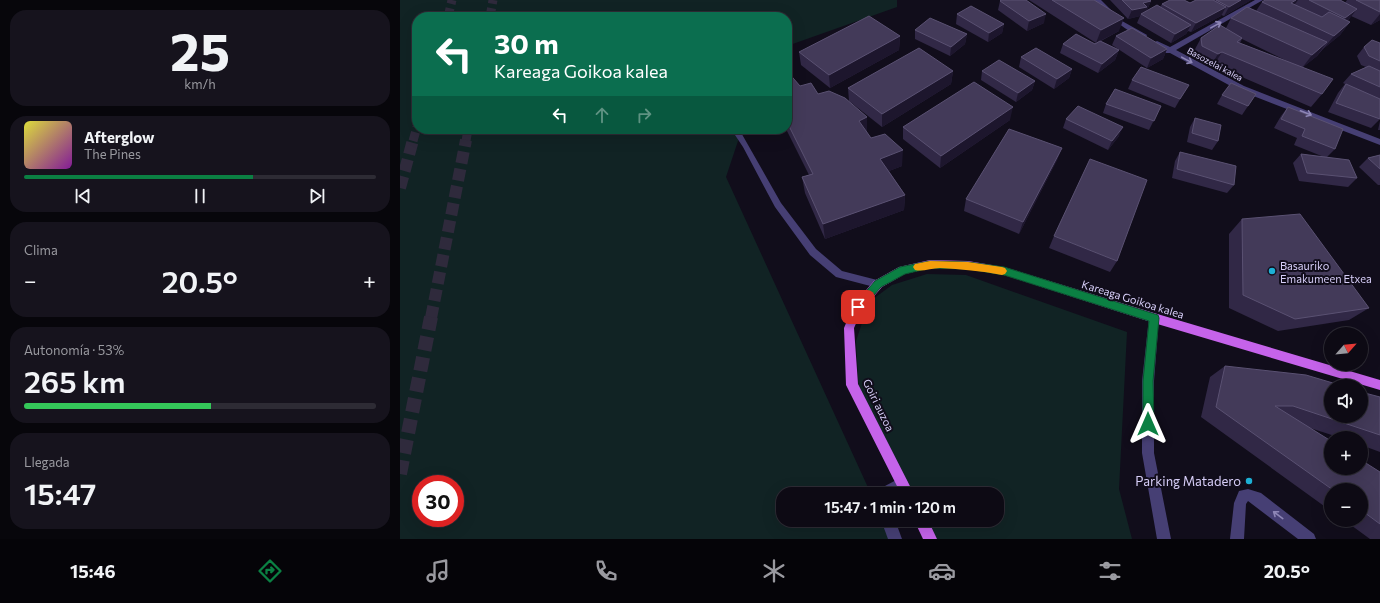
<!DOCTYPE html>
<html lang="es">
<head>
<meta charset="utf-8">
<style>
  :root { --surface:#0d0a14; --page:#16131d; --text:#f1f3f6; --muted:#9a9aa0; --line:#2d2b34; --accent:#0b8043 }
  body { margin:0; font-family:Commissioner,sans-serif; background:var(--page); color:var(--text); height:100vh; display:flex; flex-direction:column; font-size:15px; white-space:nowrap }
  * { box-sizing:border-box; margin:0 }
  p { font-size:13px; color:var(--muted) }
  .icon { flex:none; width:22px; height:22px; fill:none; stroke:currentColor; stroke-width:2; stroke-linecap:round; stroke-linejoin:round }
  .map { position:relative; flex:1; overflow:hidden }
  .details { display:flex; flex-direction:column; gap:10px; padding:10px; background:#07060b; width:400px }
  .details>* { flex:none }
  .hud { position:absolute; left:12px; top:12px; width:380px; height:122px; border-radius:16px; box-shadow:0 4px 16px #0002,0 0 0 1px var(--line); background:#0b6e4f; color:#fff; overflow:hidden }
  .needle { width:26px; rotate:63deg }
  .buttons { position:absolute; left:924px; top:327px; display:grid; gap:8px }
  .buttons a { display:grid; place-items:center; width:44px; height:44px; border-radius:50%; background:var(--surface); box-shadow:0 4px 16px #0002,0 0 0 1px var(--line); font-size:20px }
  .speed { position:absolute; left:12px; top:475px; display:flex; gap:8px; font-size:20px; font-weight:700; text-align:center }
  .speed>* { display:grid; place-content:center; width:52px; height:52px; border-radius:50%; background:var(--surface); box-shadow:0 4px 16px #0002,0 0 0 1px var(--line); line-height:1 }
  .speed .limit { border:6px solid #d22; background:#fff; color:#111 }
  .pin { position:absolute; display:grid; place-items:center; width:34px; height:34px; color:#fff; margin:-17px; border-radius:8px; box-shadow:0 2px 6px #0006 }
  .me { position:absolute; width:44px; margin:-22px; rotate:0deg; stroke-linejoin:round; filter:drop-shadow(0 0 3px #0008) }
  .turn { display:flex; align-items:center; gap:14px; height:84px; padding:0 16px; font-size:18px }
  .turn .icon { width:52px; height:52px; stroke-width:2.5 }
  .turn b { display:block; font-size:28px; line-height:34px }
  .lanes { display:flex; align-items:center; height:38px; padding:0 16px; background:#0003; justify-content:center; gap:20px; direction:ltr }
  .lanes .off { opacity:.35 }
  .big { font-size:30px; font-weight:600; line-height:1.1 }
  .details .tile { flex:1; display:flex; flex-direction:column; justify-content:center; gap:6px; min-width:0; padding:0 14px; border-radius:16px; background:var(--page) }
  .details .dial { align-items:center; gap:0 }
  .dial b { font-size:52px; line-height:1 }
  .song { display:flex; align-items:center; gap:12px }
  .cover { width:48px; height:48px; border-radius:6px; background:linear-gradient(135deg,hsl(60 70% 55%),hsl(290 70% 35%)) }
  .played { height:4px; border-radius:2px; background:linear-gradient(90deg,var(--accent) 65%,var(--line) 65%) }
  .keys { display:flex; justify-content:space-around; direction:ltr }
  .heat { display:flex; justify-content:space-between; align-items:center; font-size:22px; direction:ltr }
  .charge { height:6px; border-radius:3px; background:linear-gradient(90deg,#34c759 53%,var(--line) 0) }
  .trip { position:absolute; left:376px; top:487px; width:228px; height:40px; border-radius:16px; background:var(--surface); box-shadow:0 4px 16px #0002,0 0 0 1px var(--line); font-weight:600; line-height:40px; text-align:center }
  .menu { display:flex; height:64px; justify-content:space-around; align-items:center; background:#050408; color:var(--muted) }
  .menu .icon { width:28px; height:28px }
  .menu .selected { color:var(--accent) }
  .menu b { font-size:18px; color:var(--text) }
  main { display:flex; flex:1; min-height:0 }
  .map>svg:first-child { display:block }
  .green { fill:#112324; fill-rule:evenodd }
  .lines { fill:none; stroke-linecap:round; stroke-linejoin:round }
  .highway-tunnel-far2 { stroke:#2f2a3c; stroke-width:9; stroke-dasharray:9 4.5; stroke-linecap:butt }
  .highway-tunnel-far1 { stroke:#2f2a3c; stroke-width:12; stroke-dasharray:12 5.5; stroke-linecap:butt }
  .highway-tunnel { stroke:#2f2a3c; stroke-width:14; stroke-dasharray:14 7; stroke-linecap:butt }
  .lane { fill:#463f74; fill-rule:evenodd }
  .street { fill:#463f74; fill-rule:evenodd }
  .primary { fill:#c563ea; fill-rule:evenodd }
  .wall { fill:#312846; fill-rule:evenodd }
  .shaded-wall { fill:#1d162d }
  .building { fill:#433a59; stroke:#5a5172 }
  .oneway { stroke:#8e86b6 }
  .route { fill:#0b8043; stroke:#07532c }
  .slow { fill:#f59e0b }
  .poi-dot { fill:#1db0d5; stroke:#110d1b; stroke-width:1.5 }
  .labels { text-anchor:middle; dominant-baseline:central; stroke-width:4; stroke-linejoin:round; paint-order:stroke }
  .far-street-label { font-size:9px; fill:#d7cef8; stroke:#110d1b }
  .poi-label { font-size:11px; fill:#d7cef8; stroke:#110d1b; text-anchor:start }
  .street-label { font-size:11px; fill:#d7cef8; stroke:#110d1b }
  .near-poi-label { font-size:13px; fill:#d7cef8; stroke:#110d1b; text-anchor:end }
</style>
</head>
<body>
<main>
<section class="details">
<div class="tile dial"><b>25</b><p>km/h</p></div>
<div class="tile">
<div class="song"><i class="cover"></i><div><b>Afterglow</b><p>The Pines</p></div></div>
<div class="played"></div>
<div class="keys"><svg class="icon" aria-label="previous" viewBox="0 0 24 24"><path d="M18 5L8 12l10 7zM5 5v14"/></svg><svg class="icon" aria-label="pause" viewBox="0 0 24 24"><path d="M8 5v14M16 5v14"/></svg><svg class="icon" aria-label="next" viewBox="0 0 24 24"><path d="M6 5l10 7-10 7zM19 5v14"/></svg></div>
</div>
<div class="tile"><p>Clima</p>
<div class="heat"><a>−</a><b class="big">20.5°</b><a>+</a></div>
</div>
<div class="tile"><p>Autonomía · 53%</p><b class="big">265 km</b><div class="charge"></div></div>
<div class="tile"><p>Llegada</p><b class="big">15:47</b></div>
</section>
<div class="map">
<svg width="980" height="539" viewBox="0 0 980 539">
  <rect width="100%" height="100%" fill="#110d1b"/>
  <g class="green">
    <path d="M0,0H497V7L387,46V17H17V129H342L326,177L471,494H383V520H483L492,539H0ZM21,484H55V518H21Z"/>
    <path d="M527,274L566,275L727,332L719,489L732,539H531L521,520H597V494H508L459,395L456,341L469,302L492,285Z"/>
  </g>
  <g class="lines">
    <g class="highway-tunnel-far2">
      <path d="M48,17L52,0"/>
      <path d="M90,17L93,0"/>
      <path d="M13,141L17,127"/>
      <path d="M66,141L68,129"/>
    </g>
    <g class="highway-tunnel-far1">
      <path d="M0,188L13,140"/>
      <path d="M31,318L66,140"/>
    </g>
    <path class="highway-tunnel" d="M0,474L31,317"/>
    <path class="lane" d="M331,129H339L381,203L416,249L442,271L481,281L483,284L481,287L478,288L436,277L410,255L375,207L343,147Z"/>
    <g class="street">
      <path d="M694,0H701L722,21L747,35L746,37C732,38 702,10 694,0Z"/>
      <path d="M855,0H863L776,50L844,86L980,139V145L838,90L770,53H766L753,43L757,41L770,47Z"/>
      <path d="M754,313L758,315L759,318L754,381V453L771,539H757L742,453V381L749,318L750,315Z"/>
      <path d="M502,477L506,479L508,483C504,494 492,494 482,494L485,486Z"/>
      <path d="M848,489L861,493L914,534L916,539H898L848,501L846,504L844,539H830L834,503L839,491Z"/>
      <path d="M481,520H495L502,539H488Z"/>
    </g>
    <g class="primary">
      <path d="M530,260L568,261L604,267L754,313L980,380V390L754,323L604,275L568,269L530,268L505,274L482,287L462,310L454,328L458,384L514,494H501L446,385L444,328L454,304L474,281L499,267Z"/>
      <path d="M514,520H528L537,539H523Z"/>
    </g>
  </g>
  <g class="wall">
    <path d="M629,0H694L719,31L701,41L719,50L715,60L698,73L660,53L663,44L696,43Z"/>
    <path d="M710,0H750L751,1L747,10L745,11L744,12L760,7L762,4L790,3L796,0H851L824,16L821,15V16L791,32L788,31L786,34L771,43L737,23L740,16L728,19Z"/>
    <path d="M865,0H940L945,3L947,0H980V20L971,25L951,16L948,21L950,22L940,35L923,49L917,56L903,67L922,94L911,107L814,65L810,67L795,59L794,51L801,38L826,28L831,18L856,11L862,2ZM842,39L887,61L840,43Z"/>
    <path d="M600,1L644,23L627,31L598,10Z"/>
    <path d="M557,14L604,24L602,33L588,42L556,24Z"/>
    <path d="M515,30L567,34L565,44L550,56L515,39Z"/>
    <path d="M500,36L499,50L430,88L401,65L399,52Z"/>
    <path d="M716,36L767,49L763,59L747,68L712,45Z"/>
    <path d="M980,43V119L971,128L928,112L938,93L945,84L943,83L951,74L966,67L961,65L957,56L964,47Z"/>
    <path d="M621,57L672,69L669,78L654,89L619,67Z"/>
    <path d="M387,71L400,86L467,133L471,138L502,166L489,171L505,195L504,210L425,239L405,193L402,177L409,175L386,129H387Z"/>
    <path d="M553,71L551,84L482,127L449,101L448,88Z"/>
    <path d="M582,71L635,81L632,90L616,102L581,80Z"/>
    <path d="M732,80L783,94L775,108L728,89Z"/>
    <path d="M856,94L842,115L817,104L822,95Z"/>
    <path d="M706,104L761,106L749,130L703,113Z"/>
    <path d="M888,107L935,149L927,157L957,178L948,187L899,181L893,163L901,154L924,157L894,145L897,138L874,128L881,116Z"/>
    <path d="M795,118L818,141L812,150L787,142L790,127Z"/>
    <path d="M666,119L719,136L708,150L663,128Z"/>
    <path d="M610,120L540,168L503,139V127Z"/>
    <path d="M980,121V130H978Z"/>
    <path d="M662,148L657,160L619,234L564,211L566,199Z"/>
    <path d="M780,152L834,185L827,193L772,178L775,161Z"/>
    <path d="M980,155V185H978L959,167L968,158Z"/>
    <path d="M842,219L969,308L949,320L878,331L829,308V234Z"/>
    <path d="M654,236L717,261L710,272L649,248Z"/>
    <path d="M825,366L980,397V452L961,445V438H941L907,427L980,472V539H970L944,520H961V490H931V511L801,417L810,377Z"/>
  </g>
  <g class="shaded-wall">
    <path d="M841,0H851L824,16L829,7Z"/>
    <path d="M896,0H898L890,11L891,3Z"/>
    <path d="M751,1L747,10L745,11L743,15L741,14L740,16L728,19L732,10L743,3Z"/>
    <path d="M826,7L821,16L791,32L796,23Z"/>
    <path d="M957,9L947,22L935,31L945,18Z"/>
    <path d="M646,14L644,23L627,31L629,21Z"/>
    <path d="M980,14V20L971,25Z"/>
    <path d="M724,18L719,31L696,43L701,30Z"/>
    <path d="M950,22L940,35L923,49L934,36Z"/>
    <path d="M604,24L602,33L588,42L589,33Z"/>
    <path d="M791,25L786,34L771,43L775,34Z"/>
    <path d="M567,34L565,44L550,56L551,47Z"/>
    <path d="M500,36L499,50L430,88L429,75Z"/>
    <path d="M927,42L917,56L902,68L912,55Z"/>
    <path d="M767,49L763,59L747,68L751,58Z"/>
    <path d="M719,50L715,60L698,73L702,64Z"/>
    <path d="M822,52L814,65L810,67L818,54Z"/>
    <path d="M672,69L669,78L654,89L657,79Z"/>
    <path d="M553,71L551,84L482,127V114Z"/>
    <path d="M635,81L632,90L616,102L618,93Z"/>
    <path d="M613,107L610,120L540,168L541,156Z"/>
    <path d="M467,117V133L459,121Z"/>
    <path d="M723,127L719,136L708,150L712,141Z"/>
    <path d="M662,148L657,160L619,234L623,222Z"/>
    <path d="M503,150L502,166L481,174L480,159Z"/>
    <path d="M505,195L504,210L425,239L423,224Z"/>
  </g>
  <g class="building">
    <path d="M601,0H626L646,14L629,21L600,1Z"/>
    <path d="M652,0H694L724,18L701,30Z"/>
    <path d="M722,0H750L751,1L743,3L747,7L732,10Z"/>
    <path d="M770,0H784L790,3L796,0H813L826,7L796,23L762,4Z"/>
    <path d="M816,0H841L829,7Z"/>
    <path d="M865,0H896L891,3L922,17L929,12L950,22L934,36L862,2Z"/>
    <path d="M909,0H940L957,9L945,18Z"/>
    <path d="M956,0H980V12Z"/>
    <path d="M757,5L791,25L775,34L741,14Z"/>
    <path d="M571,6L604,24L589,33L557,14Z"/>
    <path d="M847,7L927,42L912,55L831,18Z"/>
    <path d="M469,16L500,36L429,75L399,52Z"/>
    <path d="M530,18L567,34L551,47L515,30Z"/>
    <path d="M820,25L842,38L837,42L933,79L922,94L822,52L818,54L802,46L801,38Z"/>
    <path d="M732,28L767,49L751,58L716,36Z"/>
    <path d="M676,34L695,44L700,41L719,50L702,64L663,44Z"/>
    <path d="M972,40L980,43V61L969,56L964,47Z"/>
    <path d="M519,48L553,71L482,114L448,88Z"/>
    <path d="M636,48L672,69L657,79L621,57Z"/>
    <path d="M599,60L635,81L618,93L582,71Z"/>
    <path d="M969,66L980,71V87L951,74Z"/>
    <path d="M741,67L789,85L780,99L732,80Z"/>
    <path d="M387,71L400,86L411,83L418,94L429,91L445,98L467,117L459,121L471,138L485,134L503,150L480,159L505,195L423,224L402,177L413,174L387,122Z"/>
    <path d="M574,82L613,107L541,156L503,127Z"/>
    <path d="M831,83L856,94L848,106L822,95Z"/>
    <path d="M946,84L980,99V119L936,103Z"/>
    <path d="M715,89L761,106L754,121L706,104Z"/>
    <path d="M678,106L723,127L712,141L666,119Z"/>
    <path d="M888,107L943,129L935,149L902,136L905,129L881,119Z"/>
    <path d="M795,118L821,125L818,141L792,133Z"/>
    <path d="M609,129L662,148L623,222L566,199Z"/>
    <path d="M780,152L836,166L834,185L777,169Z"/>
    <path d="M901,154L949,160L957,178L907,173Z"/>
    <path d="M980,155V169L968,158Z"/>
    <path d="M690,159L747,180L717,261L654,236Z"/>
    <path d="M900,214L969,308L895,319L843,295L842,219Z"/>
    <path d="M825,366L906,375L943,386H931V416H961V392L980,397V435L893,406H875L931,441V468H961V460L980,472V524L961,510V490H933L816,407Z"/>
  </g>
  <defs><path id="oneway-shaft" d="M-6 0H5M1.5-3L5.5 0L1.5 3" fill="none" stroke-width="1.6" stroke-linecap="round" stroke-linejoin="round"/></defs>
  <g class="oneway">
    <use href="#oneway-shaft" transform="translate(816 25) rotate(-29)"/>
    <use href="#oneway-shaft" transform="translate(787 60) rotate(28)"/>
    <use href="#oneway-shaft" transform="translate(906 113) rotate(21)"/>
    <use href="#oneway-shaft" transform="translate(878 515) rotate(-143)"/>
  </g>
  <path class="route" d="M530,261L568,262L604,267L758,315L759,318L753,381L754,424L752,428L748,430L744,428L743,424V381L749,321L604,275L568,269L530,268L505,274L481,287L461,310L458,311L455,310L453,307L455,304L475,281L500,267Z"/>
  <path class="slow" d="M530,261L568,262L602,267L605,268L607,271L605,274L602,275C581,271 561,269 540,268C532,268 522,272 515,270L513,267L515,264Z"/>
  <g class="poi-dot">
    <circle cx="872" cy="271" r="4"/>
    <circle cx="849" cy="481" r="4"/>
  </g>
  <g class="labels">
    <g class="far-street-label">
      <text transform="translate(815 64) rotate(28)">Basozelai kalea</text>
    </g>
    <g class="poi-label">
      <text x="880" y="265">Basauriko<tspan x="880" dy="13">Emakumeen Etxea</tspan></text>
    </g>
    <g class="street-label">
      <text transform="translate(733 299) rotate(17)">Kareaga Goikoa kalea</text>
      <text transform="translate(479 405) rotate(64)">Goiri auzoa</text>
    </g>
    <g class="near-poi-label">
      <text x="841" y="481">Parking Matadero</text>
    </g>
  </g>
</svg>
<div class="buttons">
<a><svg class="needle" viewBox="-14 -14 28 28"><path d="M0-13l5 13h-10z" fill="#e53935"/><path d="M0 13l5-13h-10z" fill="#9a9aa0"/></svg></a>
<a><svg class="icon" aria-label="sound" viewBox="0 0 24 24"><path d="M4 9h4l5-4v14l-5-4H4zM17 9q2 3 0 6"/></svg></a>
<a>+</a>
<a>−</a>
</div>
<div class="speed"><div class="limit">30</div></div>
<div class="pin" style="left:458px;top:307px;background:#d93025"><svg class="icon" aria-label="arrive" viewBox="0 0 24 24"><path d="M6 21V4h12l-3 4 3 4H6"/></svg></div>
<svg class="me" style="left:748px;top:424px" viewBox="-20 -20 40 40"><path d="M0-17L14 15 0 8-14 15z" fill="#0b8043" stroke="#fff" stroke-width="4"/></svg>
<div class="trip">15:47 · 1 min · 120 m</div>
<div class="hud">
<div class="turn"><svg class="icon" aria-label="left" viewBox="0 0 24 24"><path d="M17 20v-9H6M10 6l-5 5 5 5"/></svg><div><b>30 m</b>Kareaga Goikoa kalea</div></div>
<div class="lanes"><svg class="icon" aria-label="left" viewBox="0 0 24 24"><path d="M17 20v-9H6M10 6l-5 5 5 5"/></svg><svg class="icon off" aria-label="ahead" viewBox="0 0 24 24"><path d="M12 20V5M6 11l6-6 6 6"/></svg><svg class="icon off" aria-label="right" viewBox="0 0 24 24"><path d="M7 20v-9h11M14 6l5 5-5 5"/></svg></div>
</div>
</div>
</main>
<nav class="menu">
<b>15:46</b>
<svg class="icon selected" aria-label="directions" viewBox="0 0 24 24"><path d="M12 3l9 9-9 9-9-9zM9 14v-3h6M13 9l2 2-2 2"/></svg>
<svg class="icon" aria-label="music" viewBox="0 0 24 24"><path d="M9 18V5l10-2v13"/><circle cx="6" cy="18" r="3"/><circle cx="16" cy="16" r="3"/></svg>
<svg class="icon" aria-label="phone" viewBox="0 0 24 24"><path d="M5 4h4l2 5-3 2q2 4 5 5l2-3 5 2v4C11 20 4 13 5 4z"/></svg>
<svg class="icon" aria-label="climate" viewBox="0 0 24 24"><path d="M12 3v18M4 7l16 10M4 17L20 7"/></svg>
<svg class="icon" aria-label="car" viewBox="0 0 24 24"><path d="M5 17H2v-5l4-1 3-4h7l3 4 3 1v5h-3M9 17h6M6 11h13"/><circle cx="7" cy="17" r="2"/><circle cx="17" cy="17" r="2"/></svg>
<svg class="icon" aria-label="filters" viewBox="0 0 24 24"><path d="M4 7h16M4 17h16"/><circle cx="9" cy="7" r="2"/><circle cx="15" cy="17" r="2"/></svg>
<b>20.5°</b>
</nav>
</body>
</html>
